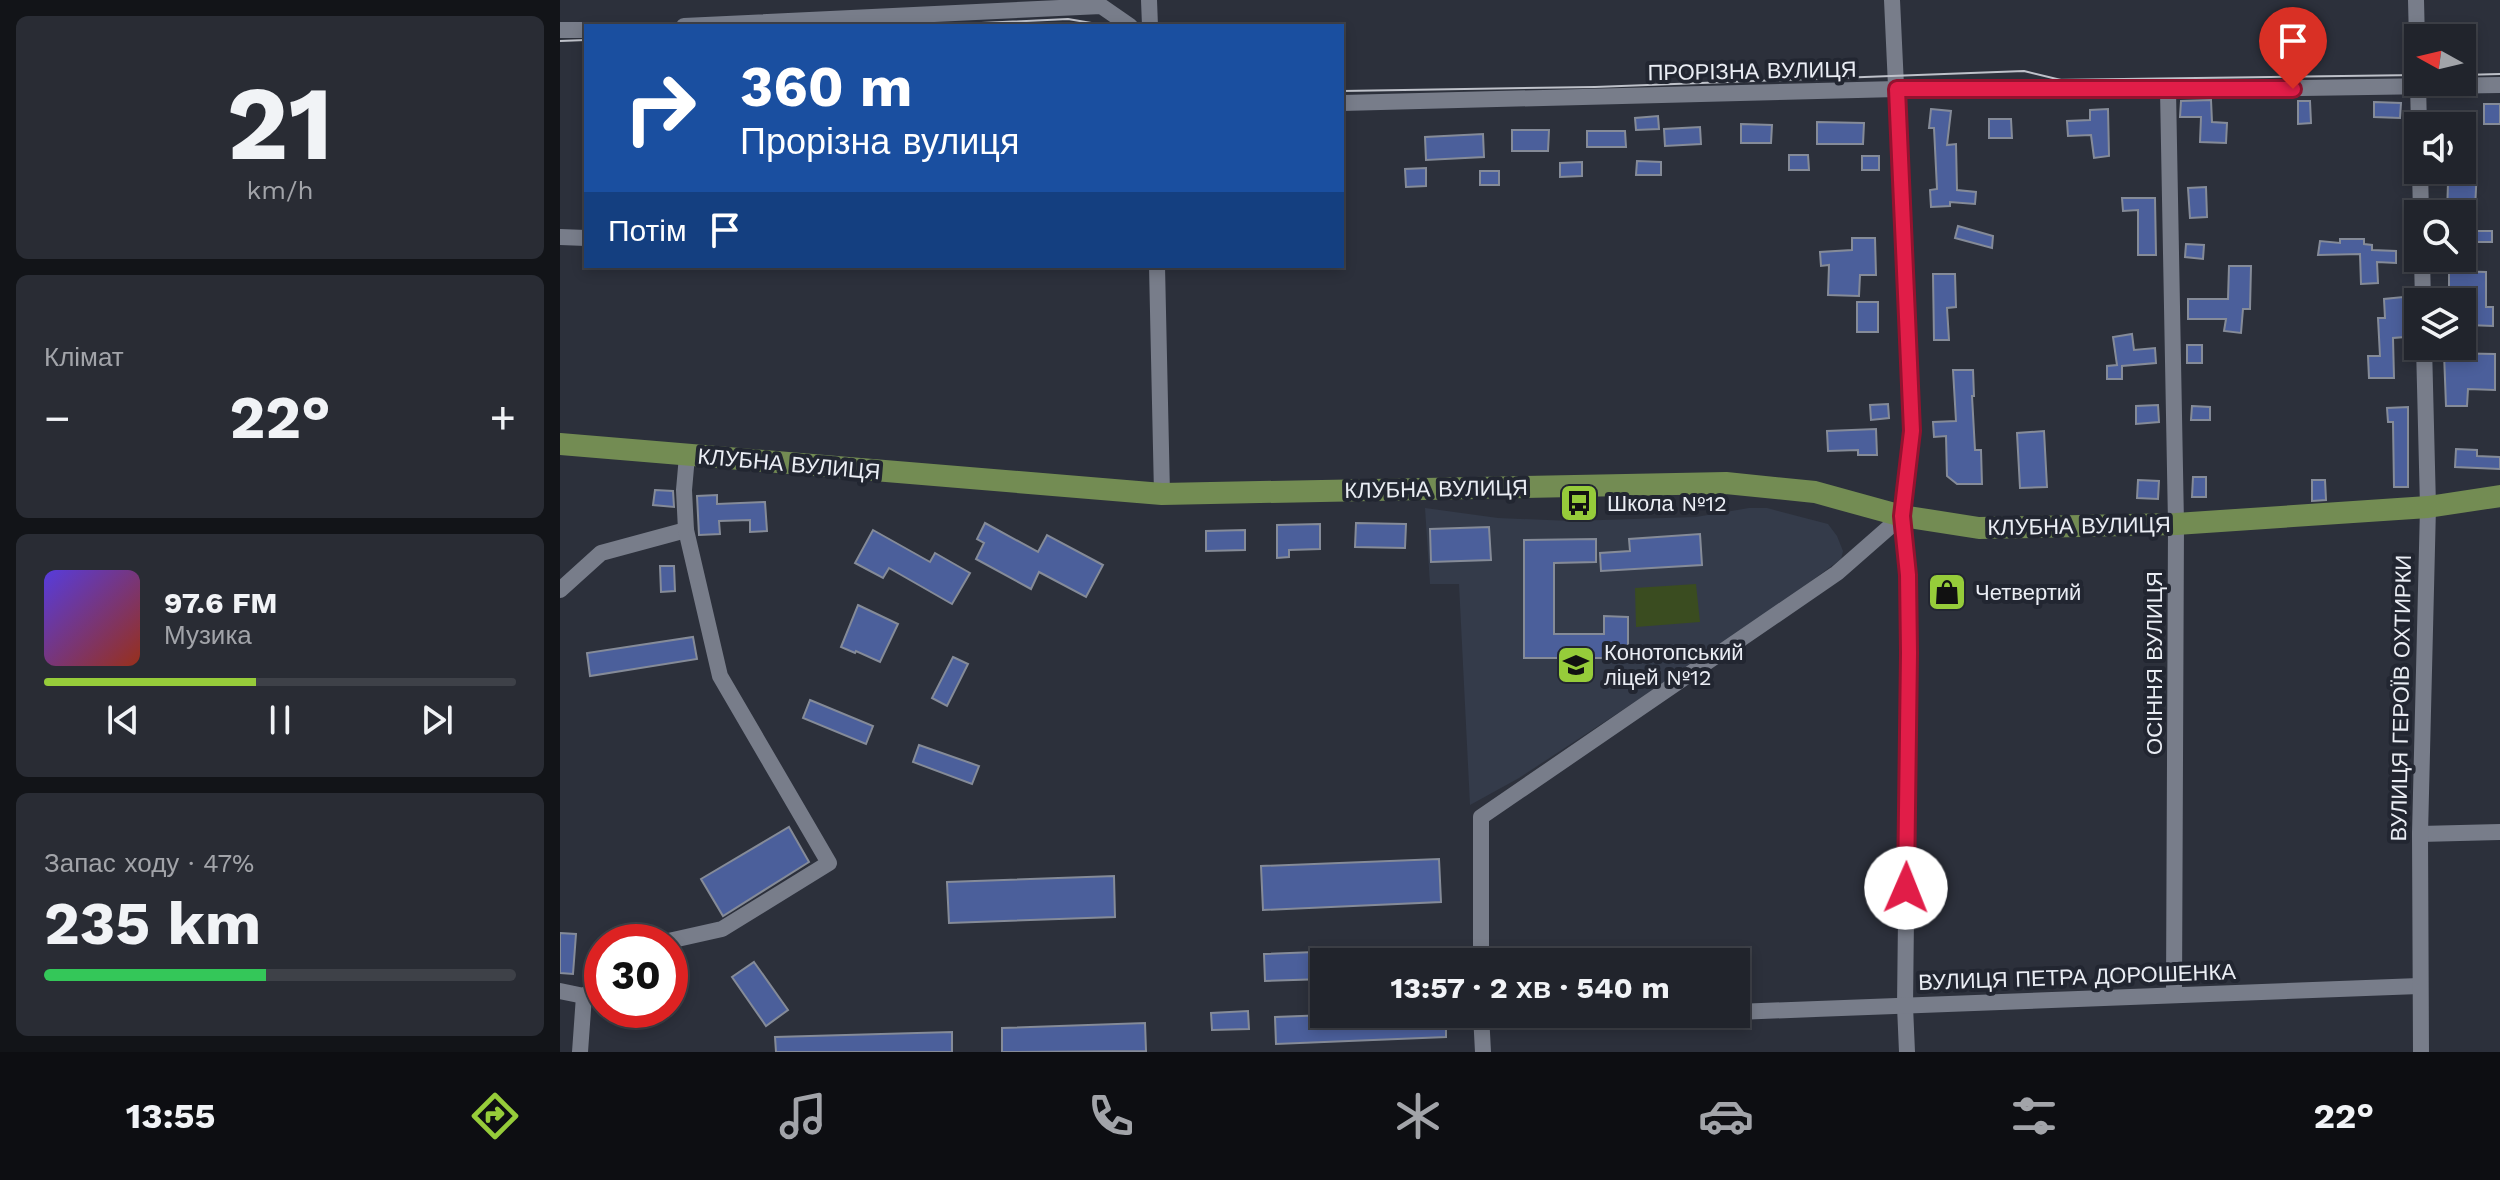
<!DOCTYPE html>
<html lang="uk">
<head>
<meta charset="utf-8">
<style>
  :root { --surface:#21242c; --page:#292c34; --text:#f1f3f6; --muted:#a2a4a9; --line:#3e4148; --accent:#96cc3a }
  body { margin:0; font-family:"Work Sans",sans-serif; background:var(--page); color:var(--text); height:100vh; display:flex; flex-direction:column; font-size:30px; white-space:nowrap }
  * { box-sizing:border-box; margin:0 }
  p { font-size:26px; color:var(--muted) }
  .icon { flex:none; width:44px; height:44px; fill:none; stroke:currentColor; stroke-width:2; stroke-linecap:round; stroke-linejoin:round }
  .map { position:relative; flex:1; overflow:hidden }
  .panel { display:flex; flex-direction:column; gap:16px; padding:16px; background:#121418; width:560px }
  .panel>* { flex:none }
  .hud { position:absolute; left:24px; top:24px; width:760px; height:244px; border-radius:0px; box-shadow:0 4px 12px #0003,0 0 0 2px var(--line); background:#1a4fa0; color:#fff; overflow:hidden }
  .needle { width:52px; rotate:278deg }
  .fabs { position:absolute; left:1844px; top:24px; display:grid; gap:16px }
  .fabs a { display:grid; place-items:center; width:72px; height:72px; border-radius:0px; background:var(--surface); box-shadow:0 4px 12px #0003,0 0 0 2px var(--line); font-size:40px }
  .speed { position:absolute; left:24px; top:924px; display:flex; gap:16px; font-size:40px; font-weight:700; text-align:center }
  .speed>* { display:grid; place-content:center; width:104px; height:104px; border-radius:50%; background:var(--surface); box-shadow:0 4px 12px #0003,0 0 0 2px var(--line); line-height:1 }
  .speed .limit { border:12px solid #d22; background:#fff; color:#111 }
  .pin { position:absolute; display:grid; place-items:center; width:68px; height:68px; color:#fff; margin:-82px -34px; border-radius:50% 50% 50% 0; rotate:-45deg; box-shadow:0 0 8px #0007 }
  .pin .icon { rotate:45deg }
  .me { position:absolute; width:88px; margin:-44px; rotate:1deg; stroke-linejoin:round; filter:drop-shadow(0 0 6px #0008) }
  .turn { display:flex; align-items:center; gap:28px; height:168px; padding:0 24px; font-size:36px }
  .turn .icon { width:104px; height:104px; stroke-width:2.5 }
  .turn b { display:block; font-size:56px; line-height:68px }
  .then { display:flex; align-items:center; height:76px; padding:0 24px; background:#0003; gap:16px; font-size:30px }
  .big { font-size:60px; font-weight:700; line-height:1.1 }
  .panel .card { flex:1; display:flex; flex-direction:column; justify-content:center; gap:12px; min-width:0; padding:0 28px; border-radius:12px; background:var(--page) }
  .panel .dial { align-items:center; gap:0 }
  .dial b { font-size:104px; line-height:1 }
  .song { display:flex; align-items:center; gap:24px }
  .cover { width:96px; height:96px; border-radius:12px; background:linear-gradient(135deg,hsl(250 70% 55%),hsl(10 70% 35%)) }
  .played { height:8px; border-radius:4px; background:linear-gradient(90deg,var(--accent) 45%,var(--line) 45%) }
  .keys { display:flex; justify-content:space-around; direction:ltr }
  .heat { display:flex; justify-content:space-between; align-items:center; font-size:44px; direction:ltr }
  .charge { height:12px; border-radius:6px; background:linear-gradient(90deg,#34c759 47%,var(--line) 0) }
  .trip { position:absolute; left:750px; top:948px; width:440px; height:80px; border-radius:0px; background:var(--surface); box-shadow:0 4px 12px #0003,0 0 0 2px var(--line); font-weight:700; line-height:80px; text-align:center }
  .menu { display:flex; height:128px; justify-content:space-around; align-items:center; background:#0d0e12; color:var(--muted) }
  .menu .icon { width:56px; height:56px }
  .menu .selected { color:var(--accent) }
  .menu b { font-size:36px; color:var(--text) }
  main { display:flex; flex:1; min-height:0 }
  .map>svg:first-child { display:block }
  .built { fill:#343b4a }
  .green { fill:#3a4c20 }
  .building { fill:#4b5f9b; stroke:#858b98; stroke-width:2 }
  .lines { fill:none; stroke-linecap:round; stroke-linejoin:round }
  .minor { stroke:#787d8a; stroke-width:16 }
  .major { stroke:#738c53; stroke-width:22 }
  .tram { stroke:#bfc2ca; stroke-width:2 }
  .route-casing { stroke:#92132f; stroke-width:20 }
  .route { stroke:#e11d48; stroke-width:14 }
  .labels { text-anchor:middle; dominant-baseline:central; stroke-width:8; stroke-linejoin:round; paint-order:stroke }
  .street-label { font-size:22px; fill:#eaedf4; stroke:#222631 }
  .poi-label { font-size:22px; fill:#eaedf4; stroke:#222631; text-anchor:start }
</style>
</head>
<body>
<main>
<section class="panel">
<div class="card dial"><b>21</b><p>km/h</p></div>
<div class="card"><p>Клімат</p>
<div class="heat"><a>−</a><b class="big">22°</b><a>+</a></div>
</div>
<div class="card">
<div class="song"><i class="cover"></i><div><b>97.6 FM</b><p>Музика</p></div></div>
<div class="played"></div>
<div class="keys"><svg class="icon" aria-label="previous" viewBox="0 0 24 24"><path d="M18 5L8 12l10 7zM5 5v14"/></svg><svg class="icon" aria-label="pause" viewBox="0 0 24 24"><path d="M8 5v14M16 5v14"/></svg><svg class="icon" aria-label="next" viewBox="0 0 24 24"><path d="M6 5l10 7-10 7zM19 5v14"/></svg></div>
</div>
<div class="card"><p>Запас ходу · 47%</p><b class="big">235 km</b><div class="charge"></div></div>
</section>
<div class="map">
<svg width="1940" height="1052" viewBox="0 0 1940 1052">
  <rect width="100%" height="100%" fill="#2c303b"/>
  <path class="built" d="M865,508L938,518L1011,521L1136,517L1189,508H1207L1268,524L1277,536L1283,551L1281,559L1250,582L1090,692L959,778L910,805L899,584H870Z"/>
  <path class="green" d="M1136,584L1140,622L1076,627L1075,588Z"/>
  <g class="building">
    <rect x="1886" y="24" width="21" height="14"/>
    <path d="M1651,100L1652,122L1667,123L1666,143L1640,142L1641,117H1620L1621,101Z"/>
    <path d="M1738,101H1750L1751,123L1738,124Z"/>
    <path d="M1814,102L1841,103L1840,118L1814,117Z"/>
    <rect x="1924" y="104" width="16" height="20"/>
    <path d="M1371,109L1391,111L1387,145L1396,144L1397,190L1416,192L1415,204L1390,202V206L1371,207L1370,190L1377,189L1374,128H1369Z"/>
    <path d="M1548,109L1549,156L1534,158L1531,135L1508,136L1507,121L1530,120V110Z"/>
    <path d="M1098,116L1099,129L1076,130L1075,118Z"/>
    <path d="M1429,119H1451L1452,138H1429Z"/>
    <path d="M1257,122L1304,123L1303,144H1257Z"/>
    <path d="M1181,124L1212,125L1211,143H1181Z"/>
    <path d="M1140,127L1141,144L1105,146L1104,129Z"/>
    <path d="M952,130H989L988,151H952Z"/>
    <path d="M1027,131H1065L1066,147H1027Z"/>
    <path d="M923,134L924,157L866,160L865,137Z"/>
    <path d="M1229,155H1248L1249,170H1229Z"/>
    <rect x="1302" y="156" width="17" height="14"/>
    <path d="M1077,161L1101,162V175H1076Z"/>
    <path d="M1022,162V176L1000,177V163Z"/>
    <path d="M866,168V186L846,187L845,169Z"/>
    <path d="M1902,168H1917L1914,231H1932V242H1902V214H1887L1888,183H1902Z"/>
    <rect x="920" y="171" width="19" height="14"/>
    <path d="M1646,187L1647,217L1630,218L1628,188Z"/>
    <path d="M1562,198H1595L1596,255H1578V210L1563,211Z"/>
    <path d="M1398,226L1433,236L1432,248L1395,238Z"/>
    <path d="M1292,238H1315L1316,275H1300L1299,296L1268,295L1269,265L1261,266L1260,252L1292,250Z"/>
    <path d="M1780,239H1804V244L1812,245V250L1836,251V263L1817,262L1818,283L1801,284L1800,254L1758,255L1760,241L1780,243Z"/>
    <path d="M1626,244L1644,245L1643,259L1625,257Z"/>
    <path d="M1669,266H1691L1690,309H1683L1681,333L1664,331L1666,319H1628V299H1668Z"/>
    <path d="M1889,271L1926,272V307H1933V326L1908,325L1909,291H1889Z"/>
    <path d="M1373,274H1395L1396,307L1387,308L1389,340H1374Z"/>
    <path d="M1843,297L1845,337L1833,338L1834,378H1809L1808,356H1820L1818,318H1825L1824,299Z"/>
    <rect x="1297" y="302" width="21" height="30"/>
    <path d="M1572,334L1574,350L1595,348L1596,363L1562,366V379H1547V366L1557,365L1553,337Z"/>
    <rect x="1627" y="345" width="15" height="18"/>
    <path d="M1884,353L1935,354V390L1908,389L1907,406H1886Z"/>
    <path d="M1393,370H1413L1414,396H1412L1415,450H1421L1422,484H1397L1387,476L1386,436L1374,437L1373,422L1396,421Z"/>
    <path d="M1328,404L1329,418L1311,420L1310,405Z"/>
    <path d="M1598,405L1599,422L1576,424V406Z"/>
    <path d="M1632,406L1650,407V420H1631Z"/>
    <path d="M1848,407V487H1834L1833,422H1828L1827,408Z"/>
    <path d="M1316,429L1317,455H1298V450L1268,451L1267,431Z"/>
    <path d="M1484,431L1487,487L1460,488L1457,433Z"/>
    <path d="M1896,449L1917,450V456L1940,457V469L1895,467Z"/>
    <path d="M1633,477H1646V497H1632Z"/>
    <path d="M1578,480L1599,481L1598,499L1577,498Z"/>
    <path d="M1752,480H1765L1766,500L1752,501Z"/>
    <path d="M95,490L113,491L114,507L93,505Z"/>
    <path d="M157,495V504L205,502L207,531L190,532V520L159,521L160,534L139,535L137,496Z"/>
    <path d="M425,523L478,552L487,535L543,565L526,597L479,572L471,589L416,559L424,543L417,539Z"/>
    <path d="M796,523L846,524L845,548L795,547Z"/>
    <path d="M760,524V549L729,550V557L717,558V525Z"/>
    <path d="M929,527L931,560L871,562L870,529Z"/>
    <path d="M313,530L370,562L375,553L410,573L392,604L329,568L323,578L295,563Z"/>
    <path d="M685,530V550L646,551V531Z"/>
    <path d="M1140,534L1142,565L1041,571L1040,553L1070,551L1069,539Z"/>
    <path d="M1036,539V562L994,563V634H1044V616L1068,617V658H964V540Z"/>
    <path d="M100,566H114L115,591L101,592Z"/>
    <path d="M298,605L338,624L320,662L296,651L295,653L281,647Z"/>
    <path d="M133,637L137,659L30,676L27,653Z"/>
    <path d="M393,657L408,664L387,706L372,698Z"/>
    <path d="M250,700L313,726L306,744L243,718Z"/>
    <path d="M359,745L419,766L412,784L353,762Z"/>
    <path d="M229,827L249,862L163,916L141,879Z"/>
    <path d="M879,859L881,902L703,910L701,866Z"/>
    <path d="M554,876L555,917L389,923L387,882Z"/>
    <path d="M0,933L16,934L13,974L0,973Z"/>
    <path d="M885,947L886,962H764V979L705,981L704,954Z"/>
    <path d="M194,962L228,1010L206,1026L172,977Z"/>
    <path d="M688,1011L689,1029L652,1030L651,1013Z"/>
    <path d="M795,1014H886V1037L716,1044L715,1017Z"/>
    <path d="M585,1023L586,1051L442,1052V1028Z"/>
    <path d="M392,1032V1052H216L215,1037Z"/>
  </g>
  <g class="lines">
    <g class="minor">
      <path d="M589,0L590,26"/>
      <path d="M1332,0L1352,431L1342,516L1348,575L1349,653L1345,1006L1347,1052"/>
      <path d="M1856,0L1859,126"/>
      <path d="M124,26L541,6L570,26"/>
      <path d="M0,30H26"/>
      <path d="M1608,90L1616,524L1614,995"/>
      <path d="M782,103L1337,89L1608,90L1940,85"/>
      <path d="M1860,170L1861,214"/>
      <path d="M0,237L26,238"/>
      <path d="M1862,258L1863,302"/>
      <path d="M597,266L602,494"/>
      <path d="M0,590L41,553L126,530"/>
      <path d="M1860,834L1940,832"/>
      <path d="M104,942L162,929L269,863L160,676L126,530L124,490L127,456"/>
      <path d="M921,962V817L1277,573L1342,516"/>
      <path d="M0,991L24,996"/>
      <path d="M1176,1012L1859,986"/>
      <path d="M921,1014L923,1052"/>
      <path d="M921,1022L1133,1014"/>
      <path d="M20,1052L24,996L42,984"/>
      <path d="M1861,1052L1860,834L1868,507L1864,346"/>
    </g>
    <path class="major" d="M0,444L602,494L1166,483L1255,492L1342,516L1419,528L1616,524L1868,507L1940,496"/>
    <g class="tram">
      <path d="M358,26L508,19L549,26"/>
      <path d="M0,41L26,40"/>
      <path d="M1902,75L1940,74"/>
      <path d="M1490,80L1858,75"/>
      <path d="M782,91L1035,87L1464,71L1501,80"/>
    </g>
  </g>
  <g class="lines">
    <g class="route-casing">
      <path id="route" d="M1346,888L1349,653L1348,575L1342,516L1352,431L1337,89H1733"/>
    </g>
    <use href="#route" class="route"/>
  </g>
  <defs>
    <g id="bus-square" transform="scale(2)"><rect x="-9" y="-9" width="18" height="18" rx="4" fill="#96cc3a" stroke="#222631"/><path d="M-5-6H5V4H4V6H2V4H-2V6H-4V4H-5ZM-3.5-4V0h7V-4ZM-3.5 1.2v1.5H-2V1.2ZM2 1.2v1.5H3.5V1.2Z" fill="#111"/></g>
    <g id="shop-square" transform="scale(2)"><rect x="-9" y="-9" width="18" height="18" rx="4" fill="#96cc3a" stroke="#222631"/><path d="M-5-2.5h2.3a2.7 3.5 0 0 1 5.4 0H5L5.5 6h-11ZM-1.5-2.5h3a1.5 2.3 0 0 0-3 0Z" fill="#111"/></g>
    <g id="school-square" transform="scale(2)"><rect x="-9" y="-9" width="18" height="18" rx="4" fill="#96cc3a" stroke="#222631"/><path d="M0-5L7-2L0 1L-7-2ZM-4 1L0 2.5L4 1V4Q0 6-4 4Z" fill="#111"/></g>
  </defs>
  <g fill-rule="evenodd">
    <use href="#bus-square" x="1019" y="503"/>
    <use href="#shop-square" x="1387" y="592"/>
    <use href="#school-square" x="1016" y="665"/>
  </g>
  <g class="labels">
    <g class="street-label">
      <text transform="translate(1192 71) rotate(-1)">ПРОРІЗНА ВУЛИЦЯ</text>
      <text transform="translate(229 464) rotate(5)">КЛУБНА ВУЛИЦЯ</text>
      <text transform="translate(876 489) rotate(-1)">КЛУБНА ВУЛИЦЯ</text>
      <text transform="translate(1519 526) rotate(-1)">КЛУБНА ВУЛИЦЯ</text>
      <text transform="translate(1594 663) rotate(-90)">ОСІННЯ ВУЛИЦЯ</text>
      <text transform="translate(1841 698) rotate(-89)">ВУЛИЦЯ ГЕРОЇВ ОХТИРКИ</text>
      <text transform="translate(1517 977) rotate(-2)">ВУЛИЦЯ ПЕТРА ДОРОШЕНКА</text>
    </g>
    <g class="poi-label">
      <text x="1047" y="503">Школа №12</text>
      <text x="1415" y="592">Четвертий</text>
      <text x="1044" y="652">Конотопський<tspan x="1044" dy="25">ліцей №12</tspan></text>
    </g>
  </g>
</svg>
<div class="fabs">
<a><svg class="needle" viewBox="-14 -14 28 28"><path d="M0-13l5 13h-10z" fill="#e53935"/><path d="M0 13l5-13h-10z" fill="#a2a4a9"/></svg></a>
<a><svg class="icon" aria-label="sound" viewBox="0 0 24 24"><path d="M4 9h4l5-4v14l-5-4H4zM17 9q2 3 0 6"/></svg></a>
<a><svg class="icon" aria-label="search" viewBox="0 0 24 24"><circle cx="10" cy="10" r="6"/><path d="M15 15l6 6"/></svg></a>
<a><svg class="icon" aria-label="layers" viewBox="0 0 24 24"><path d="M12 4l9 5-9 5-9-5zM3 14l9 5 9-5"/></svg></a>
</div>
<div class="speed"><div class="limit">30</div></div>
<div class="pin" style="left:1733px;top:89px;background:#d93025"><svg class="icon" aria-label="arrive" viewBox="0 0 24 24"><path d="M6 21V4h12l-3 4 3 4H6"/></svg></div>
<svg class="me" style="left:1346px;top:888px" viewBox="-20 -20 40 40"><circle r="19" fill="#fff"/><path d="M0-13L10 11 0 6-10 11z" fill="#e11d48"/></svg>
<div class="trip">13:57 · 2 хв · 540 m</div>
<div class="hud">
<div class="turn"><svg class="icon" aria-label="right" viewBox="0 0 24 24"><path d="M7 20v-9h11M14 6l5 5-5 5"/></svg><div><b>360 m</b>Прорізна вулиця</div></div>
<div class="then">Потім<svg class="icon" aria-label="arrive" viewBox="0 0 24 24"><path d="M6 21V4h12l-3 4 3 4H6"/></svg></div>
</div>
</div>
</main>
<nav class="menu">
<b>13:55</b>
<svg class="icon selected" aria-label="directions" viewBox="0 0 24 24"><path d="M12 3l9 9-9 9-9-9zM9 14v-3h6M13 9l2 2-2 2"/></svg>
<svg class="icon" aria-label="music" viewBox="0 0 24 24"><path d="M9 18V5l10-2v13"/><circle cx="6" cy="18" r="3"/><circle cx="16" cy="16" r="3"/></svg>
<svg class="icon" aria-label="phone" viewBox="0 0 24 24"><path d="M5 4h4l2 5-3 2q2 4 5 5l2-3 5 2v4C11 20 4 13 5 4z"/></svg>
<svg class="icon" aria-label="climate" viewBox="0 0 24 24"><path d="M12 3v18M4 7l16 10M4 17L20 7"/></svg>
<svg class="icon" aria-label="car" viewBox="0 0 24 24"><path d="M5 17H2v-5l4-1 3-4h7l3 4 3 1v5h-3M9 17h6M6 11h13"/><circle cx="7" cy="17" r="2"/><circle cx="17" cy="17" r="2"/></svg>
<svg class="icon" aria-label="filters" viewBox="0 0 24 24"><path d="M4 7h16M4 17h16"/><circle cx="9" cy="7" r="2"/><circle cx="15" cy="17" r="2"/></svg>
<b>22°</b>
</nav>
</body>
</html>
